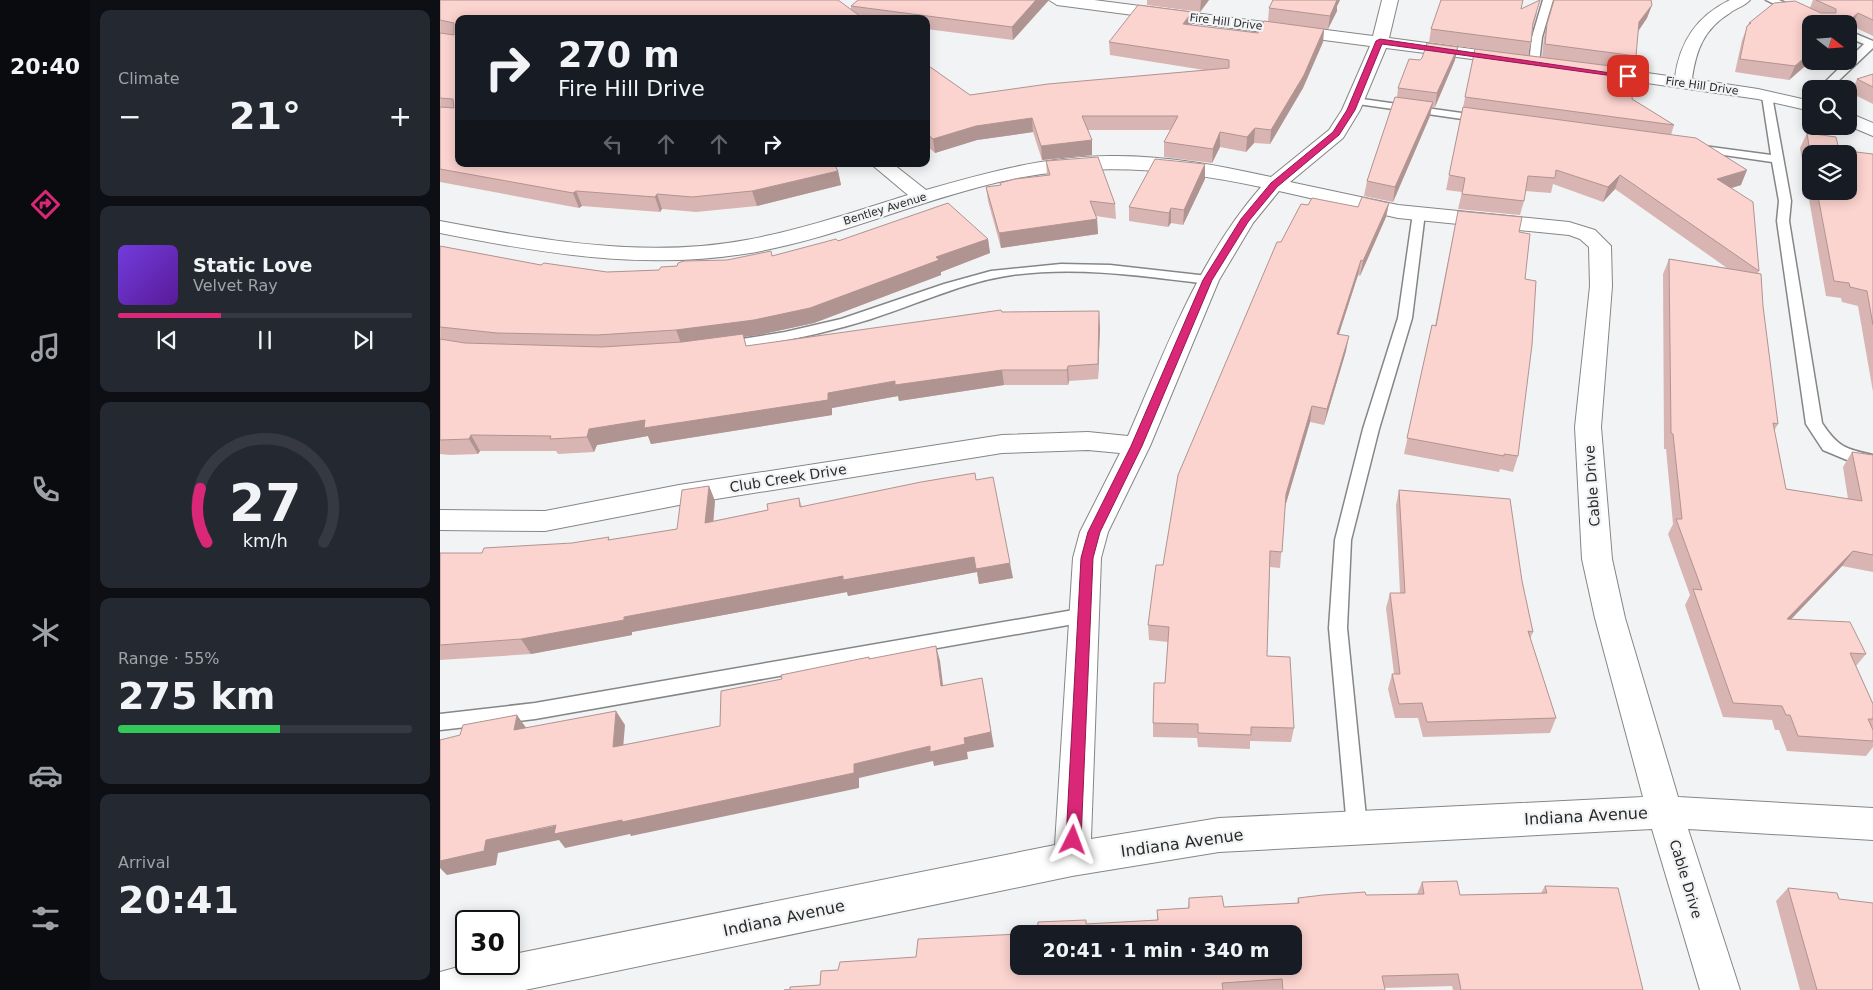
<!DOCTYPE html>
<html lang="en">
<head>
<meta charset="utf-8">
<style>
  :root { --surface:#171b24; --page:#242831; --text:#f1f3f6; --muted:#9ea1a6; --line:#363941; --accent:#db2777 }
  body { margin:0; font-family:"DejaVu Sans",sans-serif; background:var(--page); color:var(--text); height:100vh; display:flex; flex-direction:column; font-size:19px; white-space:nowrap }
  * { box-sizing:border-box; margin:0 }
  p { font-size:16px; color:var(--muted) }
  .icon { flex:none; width:28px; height:28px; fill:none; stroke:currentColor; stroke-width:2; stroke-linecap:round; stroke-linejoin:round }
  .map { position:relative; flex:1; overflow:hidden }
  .side { display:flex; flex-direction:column; gap:10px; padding:10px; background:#0d0f14; width:350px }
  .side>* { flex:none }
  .hud { position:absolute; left:15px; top:15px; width:475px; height:152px; border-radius:10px; box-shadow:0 2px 12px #0003; background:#171b24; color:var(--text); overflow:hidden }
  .needle { width:32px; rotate:107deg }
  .buttons { position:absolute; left:1362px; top:15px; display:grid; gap:10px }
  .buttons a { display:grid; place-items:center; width:55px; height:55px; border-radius:10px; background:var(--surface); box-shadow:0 2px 12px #0003; font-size:25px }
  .speed { position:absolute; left:15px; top:910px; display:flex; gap:10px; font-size:25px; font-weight:700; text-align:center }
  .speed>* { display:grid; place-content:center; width:65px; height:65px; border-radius:50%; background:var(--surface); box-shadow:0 2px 12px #0003; line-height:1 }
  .speed .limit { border:2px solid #111; border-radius:8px; background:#fff; color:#111 }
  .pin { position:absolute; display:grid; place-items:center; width:42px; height:42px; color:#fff; margin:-21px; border-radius:10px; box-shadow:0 2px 8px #0006 }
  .me { position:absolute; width:55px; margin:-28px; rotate:3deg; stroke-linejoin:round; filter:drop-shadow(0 0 4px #0008) }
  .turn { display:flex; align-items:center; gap:18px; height:105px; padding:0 20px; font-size:22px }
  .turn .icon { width:65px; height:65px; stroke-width:2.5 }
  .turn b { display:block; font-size:35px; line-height:42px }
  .lanes { display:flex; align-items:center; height:48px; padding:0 20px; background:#0003; justify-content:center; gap:25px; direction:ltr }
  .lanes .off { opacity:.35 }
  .big { font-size:38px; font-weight:600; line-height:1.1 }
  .side .card { flex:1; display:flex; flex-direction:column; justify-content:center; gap:8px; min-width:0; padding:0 18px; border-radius:10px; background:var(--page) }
  .side .dial { align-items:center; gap:0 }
  .dial svg { height:130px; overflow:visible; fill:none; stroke:var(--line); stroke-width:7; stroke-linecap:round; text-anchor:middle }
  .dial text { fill:var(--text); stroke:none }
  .song { display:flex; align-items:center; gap:15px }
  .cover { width:60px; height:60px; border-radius:8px; background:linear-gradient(135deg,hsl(260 70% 55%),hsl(270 70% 35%)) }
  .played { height:5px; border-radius:2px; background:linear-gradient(90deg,var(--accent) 35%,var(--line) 35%) }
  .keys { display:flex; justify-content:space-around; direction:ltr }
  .heat { display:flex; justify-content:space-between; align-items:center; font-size:28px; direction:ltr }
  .charge { height:8px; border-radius:4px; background:linear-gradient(90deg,#34c759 55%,var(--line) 0) }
  .trip { position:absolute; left:570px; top:925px; width:292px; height:50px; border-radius:10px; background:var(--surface); box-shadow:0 2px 12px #0003; font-weight:600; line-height:50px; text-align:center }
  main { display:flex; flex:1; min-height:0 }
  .tab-bar { display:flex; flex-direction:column; width:90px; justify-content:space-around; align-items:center; background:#090b0e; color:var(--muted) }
  .tab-bar .icon { width:35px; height:35px }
  .tab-bar .active { color:var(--accent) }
  .tab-bar b { font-size:22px; color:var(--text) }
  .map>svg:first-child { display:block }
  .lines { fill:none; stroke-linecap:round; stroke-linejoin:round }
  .service-casing { stroke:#858687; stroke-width:3 }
  .minor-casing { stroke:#858687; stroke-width:2 }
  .service { fill:#fff; fill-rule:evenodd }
  .minor { fill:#fff; fill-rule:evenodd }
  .wall { fill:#d8b5b2; fill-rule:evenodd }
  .shaded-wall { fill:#b09491 }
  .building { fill:#fbd3cf; stroke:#b09491 }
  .route { fill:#db2777; stroke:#8e194d }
  .labels { text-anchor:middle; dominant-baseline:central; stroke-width:4.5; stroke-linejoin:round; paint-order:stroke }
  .far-street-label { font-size:11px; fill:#292a2a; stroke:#f2f3f5 }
  .street-label { font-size:14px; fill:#292a2a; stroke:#f2f3f5 }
  .near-street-label { font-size:16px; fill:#292a2a; stroke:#f2f3f5 }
</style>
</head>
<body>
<main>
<nav class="tab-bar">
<b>20:40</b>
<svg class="icon active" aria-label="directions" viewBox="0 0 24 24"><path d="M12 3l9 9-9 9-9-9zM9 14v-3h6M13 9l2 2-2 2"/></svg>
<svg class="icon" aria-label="music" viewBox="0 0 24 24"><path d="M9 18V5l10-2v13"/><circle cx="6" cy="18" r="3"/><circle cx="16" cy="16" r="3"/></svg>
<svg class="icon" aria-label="phone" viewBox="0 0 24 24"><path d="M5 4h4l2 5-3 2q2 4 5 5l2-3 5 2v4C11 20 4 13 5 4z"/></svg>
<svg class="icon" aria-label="climate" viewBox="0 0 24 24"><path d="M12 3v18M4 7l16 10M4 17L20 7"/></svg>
<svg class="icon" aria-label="car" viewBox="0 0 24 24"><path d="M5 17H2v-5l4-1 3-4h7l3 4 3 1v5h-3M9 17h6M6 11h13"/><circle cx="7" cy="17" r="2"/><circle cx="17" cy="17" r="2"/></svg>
<svg class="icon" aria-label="filters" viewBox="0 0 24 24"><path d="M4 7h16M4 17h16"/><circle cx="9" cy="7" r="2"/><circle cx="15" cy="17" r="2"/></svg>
</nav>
<section class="side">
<div class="card"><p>Climate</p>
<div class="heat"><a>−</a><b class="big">21°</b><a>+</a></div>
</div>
<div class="card">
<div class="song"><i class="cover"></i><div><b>Static Love</b><p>Velvet Ray</p></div></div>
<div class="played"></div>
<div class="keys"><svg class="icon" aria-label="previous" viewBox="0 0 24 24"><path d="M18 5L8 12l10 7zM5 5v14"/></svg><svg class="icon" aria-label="pause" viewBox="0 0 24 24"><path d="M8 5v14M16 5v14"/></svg><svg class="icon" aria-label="next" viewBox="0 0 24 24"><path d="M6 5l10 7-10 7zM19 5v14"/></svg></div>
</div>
<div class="card dial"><svg viewBox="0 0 100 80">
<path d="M14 69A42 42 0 1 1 86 69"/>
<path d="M14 69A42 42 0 0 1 10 36" stroke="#db2777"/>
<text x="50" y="56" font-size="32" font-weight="700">27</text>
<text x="50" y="72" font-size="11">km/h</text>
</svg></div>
<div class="card"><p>Range · 55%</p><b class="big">275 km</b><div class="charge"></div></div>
<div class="card"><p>Arrival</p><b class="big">20:41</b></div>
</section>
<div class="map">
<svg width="1433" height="990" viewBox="0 0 1433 990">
  <rect width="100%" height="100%" fill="#f2f3f5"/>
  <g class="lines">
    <g class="service-casing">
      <g id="service">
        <path d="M1103,0H1113L1102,37L1099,63L1094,66L1089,63L1092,37Z"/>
        <path d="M1326,0H1339L1390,24H1376Z"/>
        <path d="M1409,31L1433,41V48L1393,86H1385V82L1424,44L1409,38Z"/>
        <path d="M1327,93L1332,96L1351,201L1349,221L1382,423C1398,447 1405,449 1433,455V465L1407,460L1383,450L1366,424L1337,221L1339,201L1332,162L1256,151L1250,148L1256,145L1331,155L1322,96Z"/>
        <path d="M915,98L1043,116L1048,119L1043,122L911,103V99Z"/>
        <path d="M979,209L985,213L972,318L939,429L911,540L907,628L927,827L924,834L917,837L910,834L907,827L889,628L895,540L923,429L958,318L973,213Z"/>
        <path d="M621,264L670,265L768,276L775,280L768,284C703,276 637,266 572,275C523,282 478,304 431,319C383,334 333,344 283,350L276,346L283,342L345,332L401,319L504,284L551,271Z"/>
        <path d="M645,608L651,610L654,615L651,620L645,622L95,719L0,730V714L95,703Z"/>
      </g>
    </g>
    <g class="minor-casing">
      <g id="minor">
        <path d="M609,0H654L933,36L942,0H958L949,38L1077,55L1080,59L1077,63L1071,64L946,48L920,110L903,138L850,182L958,205L1129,222L1155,230L1171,246L1172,286L1161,427L1172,559L1185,618L1238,797L1433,808V840L1248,829L1300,990H1260L1212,829L779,852L632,876L85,990H0V972L29,964H69V955L615,845L633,558L640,532L680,453L648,450L562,453L239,505L105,531L0,530V510L105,511L239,485L562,435L648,432L688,436C726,349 758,259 821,187C733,168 647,161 559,182C473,202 392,240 304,254C203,270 100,253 0,233V221C100,240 205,259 306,240C361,230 414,212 468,195L431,164H453L486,190C545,173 606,156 669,156C723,155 778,165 831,177L889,130L902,110L930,46L617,5ZM839,191L958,218L1129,235L1140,239L1149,247L1150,286L1135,427L1142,559L1155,618L1203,797L779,818L651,839L661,558L668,532L710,446L779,280L813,223Z"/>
        <path d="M1290,0H1310C1305,6 1296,8 1290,13C1264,29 1256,50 1252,79L1318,89L1371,101V111L1318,99L1158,76L1152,75L1149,71L1152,67L1158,66L1235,77C1240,41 1257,16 1290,0Z"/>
        <path d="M1409,113L1433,123V136L1409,126Z"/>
      </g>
    </g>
    <use href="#service" class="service"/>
    <use href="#minor" class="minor"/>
  </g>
  <g class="wall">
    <path d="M0,0L411,10V6L418,0H609L573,40L486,29V19H19V164L398,171L401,185L317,206L256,212L222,209L220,212L142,206L139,208L0,182Z"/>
    <path d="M707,0H769L760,12L707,5Z"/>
    <path d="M833,0H900L897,6V11L888,29H884L883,42L863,88L830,144L814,143L806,152L780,147L772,163L724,157V142L731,130H648L652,155L602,160L593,132L537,140L495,153L486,145V64L530,95L764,70L670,55L669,42L752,25L818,33L828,21L829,8Z"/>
    <path d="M1373,0H1433V36L1412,26L1349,80L1295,72L1302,40L1309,23L1370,8Z"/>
    <path d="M1212,5L1207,18L1198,31L1196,56L1192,69V99L1234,125L1231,135L1301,185L1291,188L1319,271L1318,273L1338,424L1334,431L1346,489L1408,499L1403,467L1412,452L1433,455V572L1402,566L1351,619L1426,654L1416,666L1433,704V747L1426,756L1347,751L1339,730H1335L1332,720L1283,717L1245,605L1250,595L1228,534L1233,524L1226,449H1224L1223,274L1229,259L1287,268L1175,189L1163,202L1113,184L1111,193L1085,191L1084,201L1080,215L1018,209L1022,192L1006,190L1035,49L1102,57L1104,37L1107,24Z"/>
    <path d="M1081,9L1097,13L1093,27L1091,42L1088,56L989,42L991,29Z"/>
    <path d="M980,60H1015L995,107H992L990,116L953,202L924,196L927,181L957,97L958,88Z"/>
    <path d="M1433,74V104L1411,93L1417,79Z"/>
    <path d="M1367,133L1399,150L1433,154V392L1418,306L1402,302L1401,298L1386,296L1360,148ZM1371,154L1409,191H1371Z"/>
    <path d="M606,161L675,204L676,219L656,216L657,219L658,234L561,248L548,201L546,187L560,185V183L607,175Z"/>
    <path d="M765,164V179L743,225L731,223L728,227L689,221V207Z"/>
    <path d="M949,203L946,217L920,276L918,275L899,334L906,351L884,425L870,422L845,507L840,568L830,567L827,656L854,728L851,742L810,741V749L758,747L757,738L713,737V723L725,683L728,642L709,640L708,625L723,565L841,242L868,205L918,207Z"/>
    <path d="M1015,226L1079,232L1085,279L1078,456L1073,472L1060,469L1059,472L964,454L992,325L995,326Z"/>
    <path d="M548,239L550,253L501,272V275L374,323L319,335L303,337L306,346L562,312L660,327L658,379L629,381L628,385H564L459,401L458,396L392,408V415L211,444L208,436L157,445L154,452L118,454L116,451H40L38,454L10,455L0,454V246L101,265L167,272L219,270L237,266L287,260L332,256L398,241Z"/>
    <path d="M536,480L573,578L539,584L537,572L408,596L407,592L192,632V635L91,654L0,660V553H42L170,540L237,529L269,486L275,501L273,521L328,510L359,498L362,507Z"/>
    <path d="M959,490L1082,581L1093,632L1090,639L1116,718L1110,733L983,737L978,718H955L948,689L952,674H954L946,608L950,593H960L956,505Z"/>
    <path d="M982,882L1020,895L1101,893L1105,886L1203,990H1013L1012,986L944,988L945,990H344L380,985L398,970L476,957L646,924L717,920V910L748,908L749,898L784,907L857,903L858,898L977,894Z"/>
    <path d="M1348,888L1399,899L1433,990H1360L1336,901Z"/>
  </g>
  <g class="shaded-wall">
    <path d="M596,0H609L573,40L572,27Z"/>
    <path d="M761,0H769L760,12Z"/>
    <path d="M896,0H900L897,6V11L888,29L890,16Z"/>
    <path d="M1212,5L1207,18L1195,36L1199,22Z"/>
    <path d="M752,12V25L743,24Z"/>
    <path d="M1418,13L1412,26L1409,28V24H1405Z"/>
    <path d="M884,29L883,42L863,88L830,144L831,130Z"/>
    <path d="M1018,47L1015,60L995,107L997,93Z"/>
    <path d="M1371,52V61L1349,80L1355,66Z"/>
    <path d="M993,102L990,116L953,202L955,187Z"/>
    <path d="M592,118L593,132L537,140L495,153L493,139L536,126Z"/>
    <path d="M815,128L814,143L806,152L807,137Z"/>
    <path d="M780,132V147L772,163L773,149Z"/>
    <path d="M652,140V155L602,160L601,146Z"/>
    <path d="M765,164V179L743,225L744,210Z"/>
    <path d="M1307,170L1301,185L1272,194L1277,179Z"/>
    <path d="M398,171L401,185L317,206L312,191Z"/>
    <path d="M1180,175L1175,189L1163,202L1168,187Z"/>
    <path d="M136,191L142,206L139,208L133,193Z"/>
    <path d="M217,194L222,209L220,212L215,197Z"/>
    <path d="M949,203L946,217L920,276L923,261Z"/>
    <path d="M731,208V223L728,227L729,213Z"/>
    <path d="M657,219L658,234L561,248L559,233Z"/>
    <path d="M548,239L550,253L501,272V275L374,323L319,335L303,337L308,350L242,346L236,330L496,257Z"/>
    <path d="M921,260L918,275L894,349L897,334Z"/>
    <path d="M659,311L660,327L658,379V364Z"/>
    <path d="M909,336L906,351L884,425L887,409Z"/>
    <path d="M628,366L629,381L628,385L627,370Z"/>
    <path d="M562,370L564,385L459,401L458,396L392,408V415L211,444L208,436L157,445L154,452L147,437L149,429L205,420L388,393L455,381Z"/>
    <path d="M872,406L870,422L844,510L846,494Z"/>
    <path d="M31,435L40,451L38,454L29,439Z"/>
    <path d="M269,486L275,501L272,538L265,523Z"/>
    <path d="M1413,551L1402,566L1337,634L1347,619Z"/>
    <path d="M534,557L570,563L573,578L539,584L537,572L408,596L407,592L192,632V635L91,654L81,639L184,617L403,576Z"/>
    <path d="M496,646L500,661L505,701L501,686Z"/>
    <path d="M542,678L554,747L527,752L528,759L494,766L493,761L419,778V788L191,836L190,834L125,848L119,840L58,853L56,865L7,875L0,868V856L46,840L414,764L524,738Z"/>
    <path d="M176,711L185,725L182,761L173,747Z"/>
    <path d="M77,715L87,729L74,730Z"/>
  </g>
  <g class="building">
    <path d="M0,0H398L424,19H19V164H394L398,171L312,191L252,197L217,194L215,197L136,191L133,193L0,169V107L14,108L13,99L0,98V33L14,35V23L0,20Z"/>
    <path d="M418,0H596L572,27L411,6Z"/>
    <path d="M833,0H897L890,16L829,8Z"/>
    <path d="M1001,0H1083L1081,9L1100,0L1093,23L1091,42L991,29Z"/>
    <path d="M1114,0H1211L1212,5L1199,22L1196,56L1105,44L1107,24Z"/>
    <path d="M1376,0H1433V20L1418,13L1405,24H1371V52L1355,66L1300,59L1307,26L1311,23H1309L1334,3L1355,1L1381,13H1396V9Z"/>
    <path d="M698,5L752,12L743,24L818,33L824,21L884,29L864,75L831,130L815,128L807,137L780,132L773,149L724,142L738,116H642L652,140L601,146L592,118L536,126L493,139L486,133V64L530,95L608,84L789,68V60L669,42Z"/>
    <path d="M987,43L1018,47L997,93L958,88L969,59L980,60L982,58Z"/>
    <path d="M1035,49L1195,69L1192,99L1234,125L1025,97Z"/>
    <path d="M1433,74V87L1417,79Z"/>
    <path d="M955,97L993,102L955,187L927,181Z"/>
    <path d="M1023,107L1256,138L1307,170L1277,179L1313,202L1319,271L1180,175L1168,187L1116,170L1115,178L1088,176L1084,201L1022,194L1025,178L1009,175Z"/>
    <path d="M1367,133L1396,137L1399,150L1433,154V325L1427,291L1410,287L1409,283L1394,281L1377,191H1409V154H1371V158Z"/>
    <path d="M658,157L675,204L650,201L657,219L559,233L546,187L561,185L560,183L575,179L610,175L606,161Z"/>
    <path d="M715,159L765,164L744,210L731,208L729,213L689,207Z"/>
    <path d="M922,197L949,203L923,261L921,260L897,334L909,336L887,409L872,406L846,494L842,552L830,551L827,656L850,657L854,728L811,727V735L758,733V724L713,723L714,683H725L729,627L708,625L716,565H723L738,475L837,242H841L861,204L868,205L872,198L918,207Z"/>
    <path d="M508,203L548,239L496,257L499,260L370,308L314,320L236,330L157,335L57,333L0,327V246L101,265L104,263L167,272L219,270L221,267L237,266L238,263L244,261L287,260L331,251L332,256L396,239L398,241Z"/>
    <path d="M1018,211L1082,217L1079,232L1090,234L1085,279L1096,281L1092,345L1078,456L1064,454V456L967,438L992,325L996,326Z"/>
    <path d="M1229,259L1321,274L1323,306L1338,424L1333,423L1346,489L1422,501L1412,452L1433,455V555L1413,551L1347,619L1410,622L1426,654L1410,653L1433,704V719H1428L1433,730V741L1358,736L1350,715H1346L1342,706L1293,703L1253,589L1262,590L1236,519H1242L1233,434L1231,433Z"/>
    <path d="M561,310L562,312L659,311L658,364L628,366L627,370H562L455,385V381L388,393V400L204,428L205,420L149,429L147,437L110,439L111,436L31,435L29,439L0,440V339L25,343L162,347L242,342L303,334L306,346Z"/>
    <path d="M535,473L536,480L553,477L570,563L536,569L534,557L403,580V576L184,617V620L81,639L0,645V553H42L44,548L132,543L169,537L168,540L237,529L242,490L269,486L265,523L328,510L327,504L359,498L360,507L481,482Z"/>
    <path d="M959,490L1070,499L1082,581L1093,632L1088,631L1116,718L987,722L982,703L959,704L952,674H960L950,593H965Z"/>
    <path d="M496,646L501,686L542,678L551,732L524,738L525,744L490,752V746L414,764V773L182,822V820L114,834L116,825L46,840L44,851L0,861V740L20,735L23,725L77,715L74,730L176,711L173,747L280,726L281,691L342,679L341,675L429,657V659Z"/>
    <path d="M1017,881L1020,895L1107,893L1105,886L1178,888L1203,990H1021L1018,974L942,976L945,990H843L842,979L782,983L783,990H344H350V987L380,985L381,971L398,970L400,962L476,957L478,939L579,934V966H854V934H580L597,933L598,922L646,920V924L718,920L717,910L749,908V898L782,896L784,907L859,903L858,898L883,895L925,892L926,895L984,894L982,882Z"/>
    <path d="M1348,888L1397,893L1399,899L1433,903V990H1377Z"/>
  </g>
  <path class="route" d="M940,39L1191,76L1188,78L942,44L915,110L899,135L837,187L808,222L772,280L702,446L660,532L653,558L641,840L638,845L633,847L628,845L626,840L641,558L648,532L691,446L763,280L801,219L831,183L893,132L907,110L936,41Z"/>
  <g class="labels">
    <g class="far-street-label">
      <text transform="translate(786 22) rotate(7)">Fire Hill Drive</text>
      <text transform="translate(1262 86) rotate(8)">Fire Hill Drive</text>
      <text transform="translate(445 209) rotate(-17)">Bentley Avenue</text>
    </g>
    <g class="street-label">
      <text transform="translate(348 478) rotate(-9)">Club Creek Drive</text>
      <text transform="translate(1152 486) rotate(-94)">Cable Drive</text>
      <text transform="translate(1246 879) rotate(73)">Cable Drive</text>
    </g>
    <g class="near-street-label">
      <text transform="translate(1146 816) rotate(-3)">Indiana Avenue</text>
      <text transform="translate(742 843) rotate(-8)">Indiana Avenue</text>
      <text transform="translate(344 918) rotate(-12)">Indiana Avenue</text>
    </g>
  </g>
</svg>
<div class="buttons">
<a><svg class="needle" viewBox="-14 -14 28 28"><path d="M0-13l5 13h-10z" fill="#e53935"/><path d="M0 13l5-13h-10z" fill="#9ea1a6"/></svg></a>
<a><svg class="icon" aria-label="search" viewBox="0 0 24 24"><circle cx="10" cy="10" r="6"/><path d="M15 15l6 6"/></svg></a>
<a><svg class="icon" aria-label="layers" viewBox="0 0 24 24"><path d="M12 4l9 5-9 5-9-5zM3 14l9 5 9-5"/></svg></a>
</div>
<div class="speed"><div class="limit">30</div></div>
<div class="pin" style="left:1188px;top:76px;background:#d93025"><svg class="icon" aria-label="arrive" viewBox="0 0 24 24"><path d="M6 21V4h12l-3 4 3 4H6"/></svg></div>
<svg class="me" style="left:633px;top:840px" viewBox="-20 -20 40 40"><path d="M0-17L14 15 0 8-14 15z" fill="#db2777" stroke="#fff" stroke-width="4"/></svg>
<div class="trip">20:41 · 1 min · 340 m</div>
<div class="hud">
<div class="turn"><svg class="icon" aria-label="right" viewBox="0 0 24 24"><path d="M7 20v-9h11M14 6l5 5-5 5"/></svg><div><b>270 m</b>Fire Hill Drive</div></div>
<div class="lanes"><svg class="icon off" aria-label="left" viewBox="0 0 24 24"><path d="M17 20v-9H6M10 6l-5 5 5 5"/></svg><svg class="icon off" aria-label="ahead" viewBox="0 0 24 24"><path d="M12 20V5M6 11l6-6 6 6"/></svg><svg class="icon off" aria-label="ahead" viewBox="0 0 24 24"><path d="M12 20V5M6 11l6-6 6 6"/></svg><svg class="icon" aria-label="right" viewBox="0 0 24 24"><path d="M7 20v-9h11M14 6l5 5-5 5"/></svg></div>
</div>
</div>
</main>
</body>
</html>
